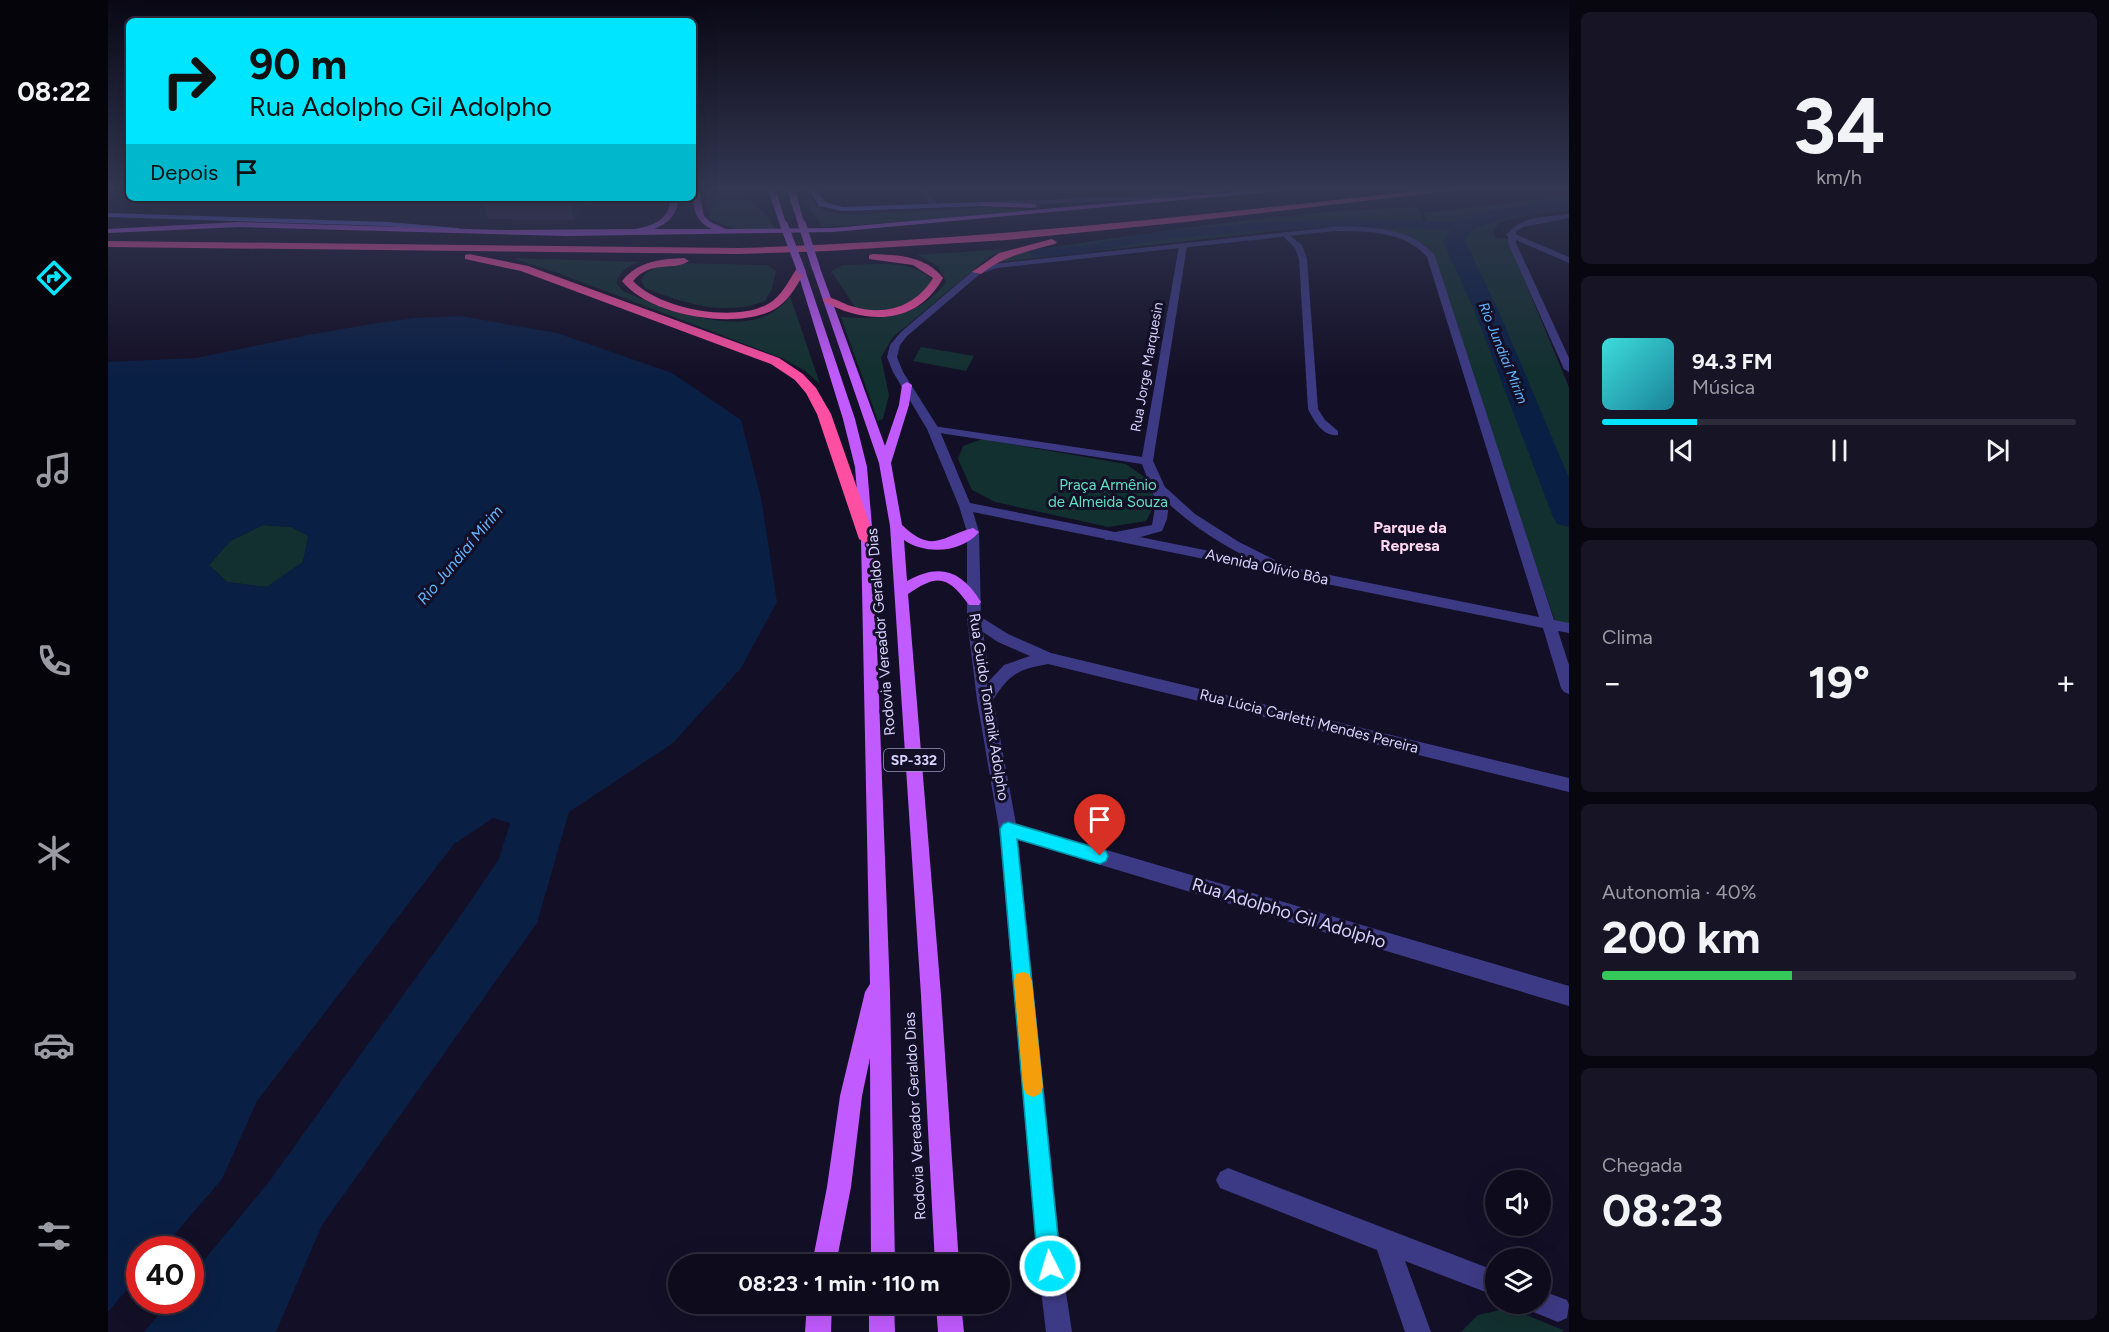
<!DOCTYPE html>
<html lang="pt">
<head>
<meta charset="utf-8">
<style>
  :root { --surface:#0e0b1c; --page:#171425; --text:#f1f3f6; --muted:#9b9ba3; --line:#2e2b3b; --accent:#00e5ff }
  body { margin:0; font-family:Figtree,sans-serif; background:var(--page); color:var(--text); height:100vh; display:flex; flex-direction:column; font-size:22px; white-space:nowrap }
  * { box-sizing:border-box; margin:0 }
  p { font-size:20px; color:var(--muted) }
  .icon { flex:none; width:33px; height:33px; fill:none; stroke:currentColor; stroke-width:2; stroke-linecap:round; stroke-linejoin:round }
  .map { position:relative; flex:1; overflow:hidden }
  .drawer { display:flex; flex-direction:column; gap:12px; padding:12px; background:#08060f; width:540px }
  .drawer>* { flex:none }
  .hud { position:absolute; left:18px; top:18px; width:570px; height:183px; border-radius:9px; box-shadow:0 6px 24px #0002,0 0 0 2px var(--line); background:#00e5ff; color:#111; overflow:hidden }
  .tools { position:absolute; left:1377px; top:1170px; display:grid; gap:12px }
  .tools a { display:grid; place-items:center; width:66px; height:66px; border-radius:50%; background:var(--surface); box-shadow:0 6px 24px #0002,0 0 0 2px var(--line); font-size:30px }
  .speed { position:absolute; left:18px; top:1236px; display:flex; gap:12px; font-size:30px; font-weight:700; text-align:center }
  .speed>* { display:grid; place-content:center; width:78px; height:78px; border-radius:50%; background:var(--surface); box-shadow:0 6px 24px #0002,0 0 0 2px var(--line); line-height:1 }
  .speed .limit { border:9px solid #d22; background:#fff; color:#111 }
  .pin { position:absolute; display:grid; place-items:center; width:51px; height:51px; color:#fff; margin:-62px -26px; border-radius:50% 50% 50% 0; rotate:-45deg; box-shadow:0 0 6px #0007 }
  .pin .icon { rotate:45deg }
  .me { position:absolute; width:66px; margin:-33px; rotate:355deg; stroke-linejoin:round; filter:drop-shadow(0 0 4px #0008) }
  .turn { display:flex; align-items:center; gap:21px; height:126px; padding:0 24px; font-size:27px }
  .turn .icon { width:78px; height:78px; stroke-width:2.5 }
  .turn b { display:block; font-size:42px; line-height:51px }
  .then { display:flex; align-items:center; height:57px; padding:0 24px; background:#0003; gap:12px; font-size:22px }
  .big { font-size:45px; font-weight:700; line-height:1.1 }
  .drawer .tile { flex:1; display:flex; flex-direction:column; justify-content:center; gap:9px; min-width:0; padding:0 21px; border-radius:9px; background:var(--page) }
  .drawer .dial { align-items:center; gap:0 }
  .dial b { font-size:78px; line-height:1 }
  .song { display:flex; align-items:center; gap:18px }
  .cover { width:72px; height:72px; border-radius:9px; background:linear-gradient(135deg,hsl(180 70% 55%),hsl(190 70% 35%)) }
  .played { height:6px; border-radius:3px; background:linear-gradient(90deg,var(--accent) 20%,var(--line) 20%) }
  .keys { display:flex; justify-content:space-around; direction:ltr }
  .heat { display:flex; justify-content:space-between; align-items:center; font-size:33px; direction:ltr }
  .charge { height:9px; border-radius:4px; background:linear-gradient(90deg,#34c759 40%,var(--line) 0) }
  .trip { position:absolute; left:560px; top:1254px; width:342px; height:60px; border-radius:30px; background:var(--surface); box-shadow:0 6px 24px #0002,0 0 0 2px var(--line); font-weight:700; line-height:60px; text-align:center }
  main { display:flex; flex:1; min-height:0 }
  .dock { display:flex; flex-direction:column; width:108px; justify-content:space-around; align-items:center; background:#06040b; color:var(--muted) }
  .dock .icon { width:42px; height:42px }
  .dock .active { color:var(--accent) }
  .dock b { font-size:27px; color:var(--text) }
  .map>svg:first-child { display:block }
  .green { fill:#12302f }
  .water { fill:#0a1f44; fill-rule:evenodd }
  .lines { fill:none; stroke-linecap:round; stroke-linejoin:round }
  .canal { fill:#0a1f44; fill-rule:evenodd }
  .river { fill:#0a1f44; fill-rule:evenodd }
  .minor { fill:#3d3a85; fill-rule:evenodd }
  .tertiary { fill:#3d3a85; fill-rule:evenodd }
  .secondary { fill:#6f6bff; fill-rule:evenodd }
  .primary { fill:#c25bff; fill-rule:evenodd }
  .motorway { fill:#ff4fa3; fill-rule:evenodd }
  .primary-bridge { stroke:#c25bff; stroke-width:8 }
  .wall { fill:#312854 }
  .shaded-wall { fill:#1d163a }
  .building { fill:#433a66; stroke:#5a527e; stroke-width:1.5 }
  .route { fill:#00e5ff; stroke:#0095a6; stroke-width:1.5 }
  .slow { fill:#f59e0b }
  .labels { text-anchor:middle; dominant-baseline:central; stroke-width:6; stroke-linejoin:round; paint-order:stroke }
  .far-water-label { font-size:14px; font-style:italic; fill:#62b6ff; stroke:#130f26 }
  .far-street-label { font-size:14px; fill:#d9d4ff; stroke:#130f26 }
  .shield { fill:#130f26; stroke:#9e99be; stroke-width:1.5 }
  .shield-label { font-size:14px; font-weight:bold; fill:#d9d4ff }
  .park-label { font-size:15px; fill:#5fe0c0; stroke:#130f26 }
  .street-label { font-size:15px; fill:#d9d4ff; stroke:#130f26 }
  .neighbourhood-label { font-size:16px; font-weight:bold; fill:#ffd6f0; stroke:#130f26 }
  .water-label { font-size:16px; font-style:italic; fill:#62b6ff; stroke:#130f26 }
  .near-street-label { font-size:18px; fill:#d9d4ff; stroke:#130f26 }
</style>
</head>
<body>
<main>
<nav class="dock">
<b>08:22</b>
<svg class="icon active" aria-label="directions" viewBox="0 0 24 24"><path d="M12 3l9 9-9 9-9-9zM9 14v-3h6M13 9l2 2-2 2"/></svg>
<svg class="icon" aria-label="music" viewBox="0 0 24 24"><path d="M9 18V5l10-2v13"/><circle cx="6" cy="18" r="3"/><circle cx="16" cy="16" r="3"/></svg>
<svg class="icon" aria-label="phone" viewBox="0 0 24 24"><path d="M5 4h4l2 5-3 2q2 4 5 5l2-3 5 2v4C11 20 4 13 5 4z"/></svg>
<svg class="icon" aria-label="climate" viewBox="0 0 24 24"><path d="M12 3v18M4 7l16 10M4 17L20 7"/></svg>
<svg class="icon" aria-label="car" viewBox="0 0 24 24"><path d="M5 17H2v-5l4-1 3-4h7l3 4 3 1v5h-3M9 17h6M6 11h13"/><circle cx="7" cy="17" r="2"/><circle cx="17" cy="17" r="2"/></svg>
<svg class="icon" aria-label="filters" viewBox="0 0 24 24"><path d="M4 7h16M4 17h16"/><circle cx="9" cy="7" r="2"/><circle cx="15" cy="17" r="2"/></svg>
</nav>
<div class="map">
<svg width="1461" height="1332" viewBox="0 0 1461 1332">
  <rect width="100%" height="100%" fill="#130f26"/>
  <g class="green">
    <path d="M595,190H632L663,220L667,232C642,231 623,230 602,218Z"/>
    <path d="M696,190H699C708,211 719,213 740,215L883,207L942,212L714,227L695,198Z"/>
    <path d="M1461,196V210L1409,217L1391,222L1385,232L1387,238L1399,239L1461,387V626L1448,624L1319,247C1281,225 1253,224 1210,226L892,262L907,253C1041,233 1174,211 1310,207L1318,229L1321,230L1316,213Z"/>
    <path d="M899,249L881,257L785,337L773,357L781,395L775,419L770,421L733,317C774,320 811,318 838,282L830,266L809,255Z"/>
    <path d="M404,258L533,262C519,266 513,270 508,283L516,292C562,309 645,347 682,296L712,384L697,371L674,358L450,273Z"/>
    <path d="M565,263L659,265L668,271L664,289L657,301C616,317 576,303 537,288L533,279L538,273L546,268Z"/>
    <path d="M735,265C764,265 799,259 823,278C821,295 795,310 778,311C769,312 758,310 749,310L723,271Z"/>
    <path d="M813,347L866,356L858,371L805,361Z"/>
    <path d="M874,439L1018,464L1038,478L1048,502L1038,521L1000,527L887,502L864,490L850,459L855,446Z"/>
    <path d="M155,525L183,527L201,536L195,562L159,587L119,582L101,565L122,541Z"/>
    <path d="M1401,1308L1455,1330V1332H1353L1370,1315Z"/>
  </g>
  <path class="water" d="M352,316L449,333L564,373L633,420L653,497L669,602L633,668L565,743L461,812L429,923L214,1225L168,1332H36L62,1301L82,1300L83,1276L160,1183L348,922L391,859L402,823L385,818L346,844L149,1101L114,1179L54,1249L32,1250L31,1275L0,1312V362L88,358L200,335L270,323L307,318ZM155,525L183,527L200,536L195,562L159,587L119,582L101,565L122,541Z"/>
  <g class="lines">
    <path class="canal" d="M1245,219L1357,222L1363,226L1357,230L1245,227L1144,231L1050,240L971,254L926,257L920,253L926,249L971,246L1050,232L1144,223Z"/>
    <path class="river" d="M1461,197V209L1389,220L1364,230L1357,241L1391,312L1461,478V527L1449,524L1445,517L1367,312L1335,241L1350,222L1378,211Z"/>
    <g class="minor">
      <path d="M812,190H819L831,206L830,208H824Z"/>
      <path d="M1096,190H1128L1038,200L875,206L871,204L875,202L1038,196Z"/>
      <path d="M1177,232L1194,245L1199,259L1210,409L1217,420L1230,431V435C1215,437 1206,421 1200,409L1191,259L1187,248L1173,234Z"/>
      <path d="M1402,232L1461,257V263L1399,236L1398,234Z"/>
      <path d="M1075,244L1079,246L1045,461L1057,487L1087,514L1131,542L1183,568L1185,571L1183,574H1173C1133,555 1094,535 1061,504L1059,519L1054,531L1029,538L997,540L996,537L997,534L1044,525L1048,502L1034,464L825,432L819,429L825,426L1034,457L1071,246Z"/>
      <path d="M900,821L1461,986V1006L900,837L894,835L891,829L894,823Z"/>
      <path d="M1120,1168L1388,1271V1296L1297,1261L1323,1332H1297L1269,1250L1112,1188L1108,1180L1112,1172Z"/>
      <path d="M1432,1290L1459,1300L1461,1305L1459,1318L1450,1322L1423,1311L1420,1304H1432Z"/>
    </g>
    <g class="tertiary">
      <path d="M1461,214V218L1415,227L1408,231V243L1461,358V372L1456,369L1400,243C1396,216 1442,217 1461,214Z"/>
      <path d="M1227,227C1261,226 1304,227 1327,256L1446,620L1461,623V633L1450,631L1461,665V694L1456,692L1453,688L1435,628L865,512L871,532L873,617L900,634L943,653L1461,778V792L940,664C911,669 901,674 885,700L909,829L954,1266L964,1332H938L930,1266L891,829L869,700L859,619V532L851,506L819,429L785,372L779,357L782,345L793,332L866,270L885,264ZM1227,231C1258,231 1297,231 1319,257L1431,617L862,503L831,429L795,372L789,357L792,345L799,336L872,274L889,268ZM875,632L890,642L922,656L896,665L882,680Z"/>
    </g>
    <g class="secondary">
      <path d="M701,190H708L717,202L735,207L875,202L879,204L875,206L735,211L711,206Z"/>
      <path d="M0,213L280,222L350,228L354,230L350,232L280,226L0,217Z"/>
    </g>
    <g class="primary">
      <path d="M585,190H591L596,216L602,222L618,229L725,228L1148,190H1182L725,232L459,236L131,227L0,233V229L131,222L394,230L526,229C545,226 562,220 562,198H570C570,214 561,223 546,229H604C586,221 585,207 585,190Z"/>
      <path d="M660,190H668L679,227L672,225Z"/>
      <path d="M679,190H687L697,226L690,224Z"/>
      <path d="M875,202L926,204L930,206L926,208L872,206V202Z"/>
      <path d="M708,265L712,268L777,446L791,405L794,385L799,382L804,385L801,405L783,463L794,525C825,554 832,537 865,528L871,532C854,553 817,555 796,540L799,581C832,563 853,570 873,602L871,605H861C840,576 830,573 800,594L833,995L851,1264H827L813,995L782,526L771,463L704,268Z"/>
      <path d="M693,267L697,270L747,419L759,467L765,539L782,992L787,1264H763L762,1058L754,1096L743,1187L728,1264H704L719,1187L732,1096L757,992L762,984L753,539L747,467L735,419L689,270Z"/>
      <path d="M699,1304H724L723,1332H697Z"/>
      <path d="M761,1304H786L787,1332H761Z"/>
      <path d="M828,1304H853L856,1332H830Z"/>
    </g>
    <g class="motorway">
      <path d="M1317,190H1349L1077,222L899,240L720,251L630,254L0,247V241L630,248C860,241 1088,216 1317,190Z"/>
      <path d="M944,239L949,242L947,244C920,251 896,256 873,274L864,272L891,253Z"/>
      <path d="M361,254L420,266L671,358L695,374L708,388L723,414L767,539L765,543L759,544L751,539L709,414L698,393L687,380L663,364L413,271L357,259V255Z"/>
      <path d="M765,254C791,255 818,256 835,278C809,325 760,325 716,302L715,300L720,297C729,299 737,305 747,307C778,316 808,306 825,278L805,265L761,259V255Z"/>
      <path d="M560,259L576,258L581,261C565,272 544,259 525,281C551,309 627,323 660,304C674,296 681,280 689,268L698,270C690,283 683,298 670,307C633,332 541,316 514,281C526,266 541,261 560,259Z"/>
    </g>
    <g class="primary-bridge">
      <path d="M694,224L708,268"/>
      <path d="M676,225L693,270"/>
    </g>
  </g>
  <path class="wall" d="M281,198H490L486,205L476,204L466,220L380,219L375,203L282,200Z"/>
  <g class="shaded-wall">
    <path d="M463,198H475L476,204L466,220L461,200Z"/>
    <path d="M485,198H490L486,205Z"/>
  </g>
  <path class="building" d="M375,198H463L461,200L374,199Z"/>
  <linearGradient id="sky" x2="0" y2="1"><stop stop-color="#0a0815"/><stop offset="0.5" stop-color="#333752"/><stop offset="1" stop-color="#333752" stop-opacity="0"/></linearGradient>
  <rect width="1461" height="377" fill="url(#sky)"/>
  <path class="route" d="M900,822L992,849L998,851L1000,856L998,861L992,864L909,839L953,1266L950,1274L942,1278L934,1274L930,1266L892,829L895,824Z"/>
  <path class="slow" d="M915,972L921,974L924,981L935,1087L932,1094L925,1097L918,1094L915,1087L906,981L908,974Z"/>
  <g class="labels">
    <g class="far-water-label">
      <text transform="translate(1395 353) rotate(68)">Rio Jundiaí Mirim</text>
    </g>
    <g class="far-street-label">
      <text transform="translate(1039 367) rotate(-80)">Rua Jorge Marquesin</text>
    </g>
    <rect class="shield" x="776" y="749" width="60" height="22" rx="4.5"/>
    <g class="shield-label">
      <text x="806" y="760">SP-332</text>
    </g>
    <g class="park-label">
      <text x="1000" y="485">Praça Armênio<tspan x="1000" dy="17">de Almeida Souza</tspan></text>
    </g>
    <g class="street-label">
      <text transform="translate(1159 567) rotate(12)">Avenida Olívio Bôa</text>
      <text transform="translate(773 632) rotate(-95)">Rodovia Vereador Geraldo Dias</text>
      <text transform="translate(881 707) rotate(81)">Rua Guido Tomanik Adolpho</text>
      <text transform="translate(1201 721) rotate(14)">Rua Lúcia Carletti Mendes Pereira</text>
      <text transform="translate(807 1116) rotate(-93)">Rodovia Vereador Geraldo Dias</text>
    </g>
    <g class="neighbourhood-label">
      <text x="1302" y="527">Parque da<tspan x="1302" dy="18">Represa</tspan></text>
    </g>
    <g class="water-label">
      <text transform="translate(352 555) rotate(-50)">Rio Jundiaí Mirim</text>
    </g>
    <g class="near-street-label">
      <text transform="translate(1181 913) rotate(17)">Rua Adolpho Gil Adolpho</text>
    </g>
  </g>
</svg>
<div class="tools">
<a><svg class="icon" aria-label="sound" viewBox="0 0 24 24"><path d="M4 9h4l5-4v14l-5-4H4zM17 9q2 3 0 6"/></svg></a>
<a><svg class="icon" aria-label="layers" viewBox="0 0 24 24"><path d="M12 4l9 5-9 5-9-5zM3 14l9 5 9-5"/></svg></a>
</div>
<div class="speed"><div class="limit">40</div></div>
<div class="pin" style="left:992px;top:856px;background:#d93025"><svg class="icon" aria-label="arrive" viewBox="0 0 24 24"><path d="M6 21V4h12l-3 4 3 4H6"/></svg></div>
<svg class="me" style="left:942px;top:1266px" viewBox="-20 -20 40 40"><circle r="17" fill="#00e5ff" stroke="#fff" stroke-width="3"/><path d="M0-11L8 9 0 5-8 9z" fill="#fff"/></svg>
<div class="trip">08:23 · 1 min · 110 m</div>
<div class="hud">
<div class="turn"><svg class="icon" aria-label="right" viewBox="0 0 24 24"><path d="M7 20v-9h11M14 6l5 5-5 5"/></svg><div><b>90 m</b>Rua Adolpho Gil Adolpho</div></div>
<div class="then">Depois<svg class="icon" aria-label="arrive" viewBox="0 0 24 24"><path d="M6 21V4h12l-3 4 3 4H6"/></svg></div>
</div>
</div>
<section class="drawer">
<div class="tile dial"><b>34</b><p>km/h</p></div>
<div class="tile">
<div class="song"><i class="cover"></i><div><b>94.3 FM</b><p>Música</p></div></div>
<div class="played"></div>
<div class="keys"><svg class="icon" aria-label="previous" viewBox="0 0 24 24"><path d="M18 5L8 12l10 7zM5 5v14"/></svg><svg class="icon" aria-label="pause" viewBox="0 0 24 24"><path d="M8 5v14M16 5v14"/></svg><svg class="icon" aria-label="next" viewBox="0 0 24 24"><path d="M6 5l10 7-10 7zM19 5v14"/></svg></div>
</div>
<div class="tile"><p>Clima</p>
<div class="heat"><a>−</a><b class="big">19°</b><a>+</a></div>
</div>
<div class="tile"><p>Autonomia · 40%</p><b class="big">200 km</b><div class="charge"></div></div>
<div class="tile"><p>Chegada</p><b class="big">08:23</b></div>
</section>
</main>
</body>
</html>
